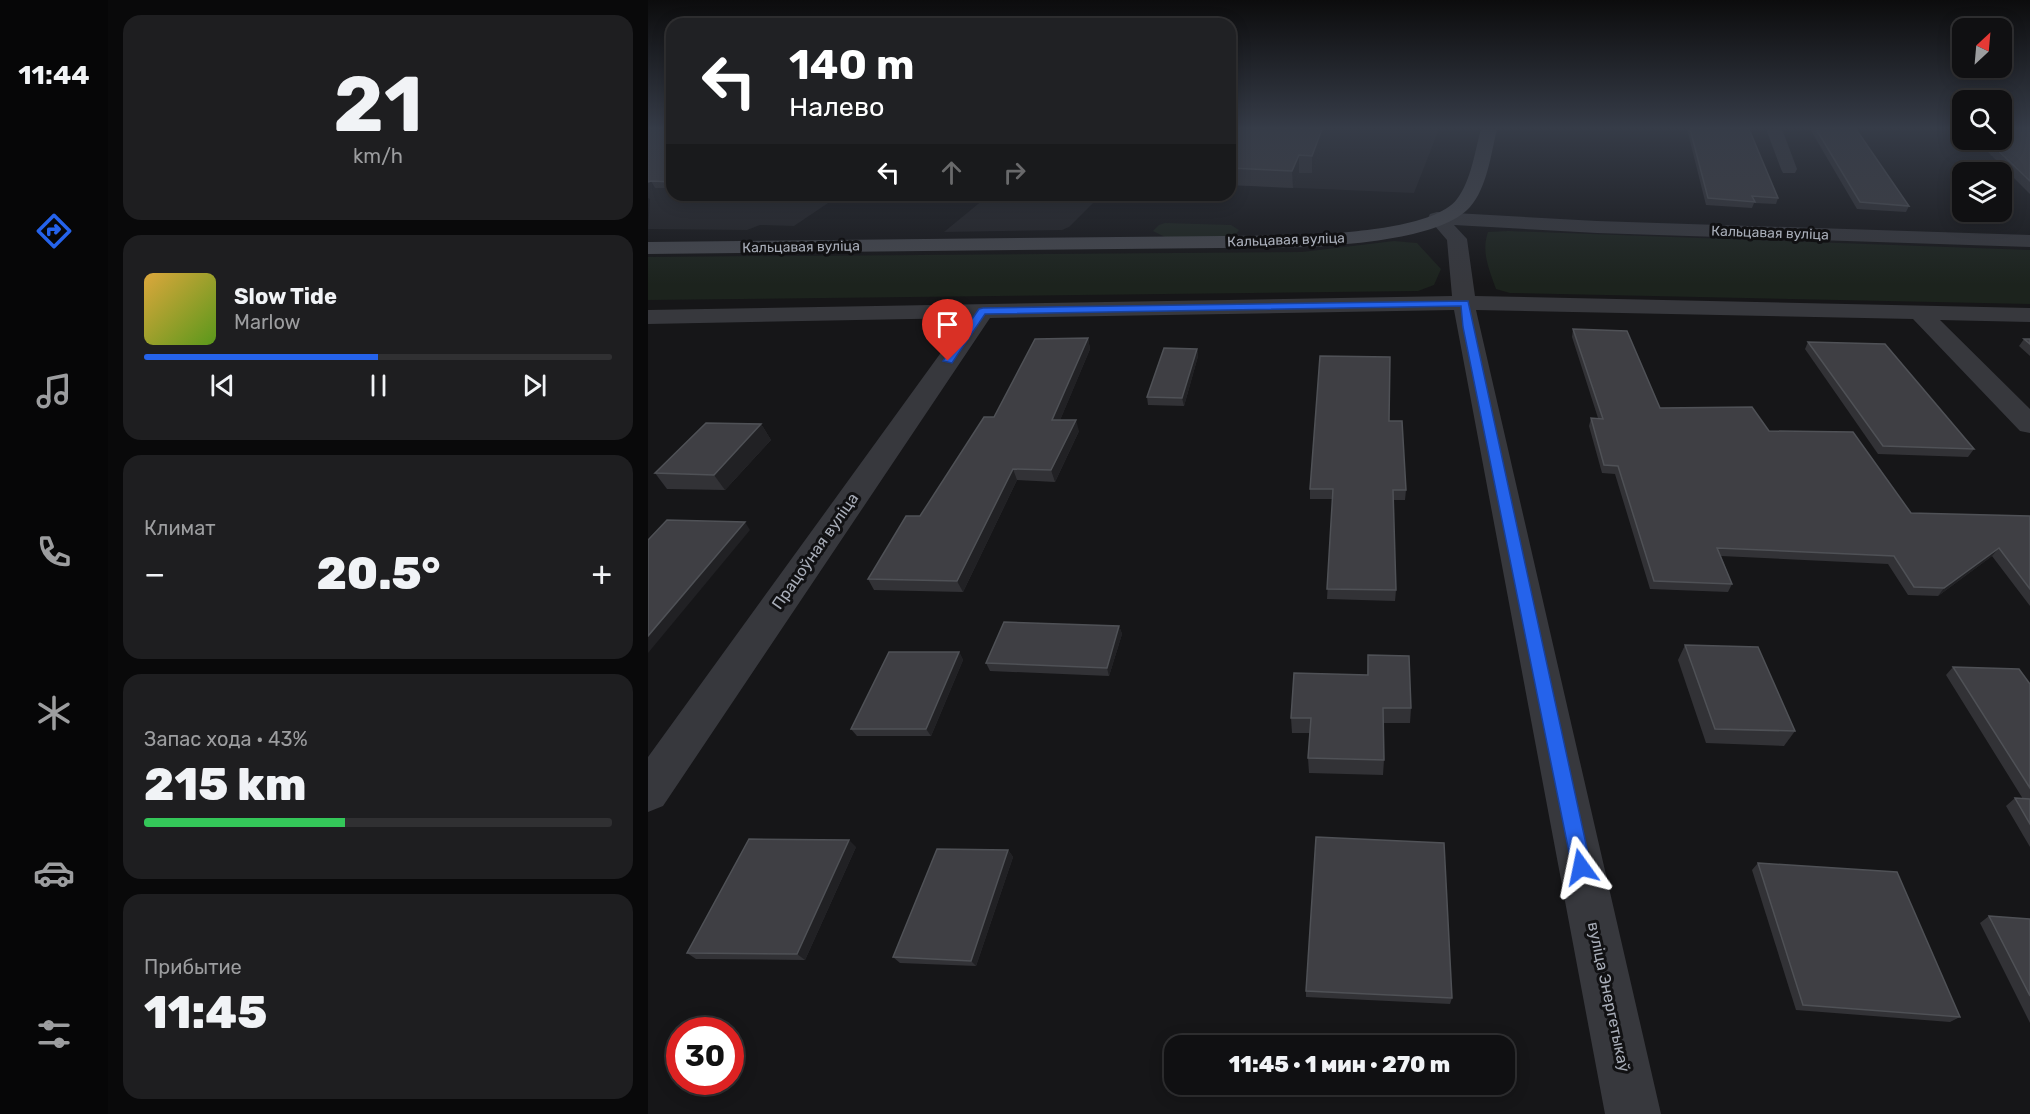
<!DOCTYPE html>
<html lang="ru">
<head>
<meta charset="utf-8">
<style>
  :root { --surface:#101012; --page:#1e1e20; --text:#f1f3f6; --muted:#9c9d9f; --line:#303032; --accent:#2563eb }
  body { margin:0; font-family:Rubik,sans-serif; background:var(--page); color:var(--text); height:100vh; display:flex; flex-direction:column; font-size:22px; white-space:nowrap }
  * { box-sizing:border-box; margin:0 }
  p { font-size:20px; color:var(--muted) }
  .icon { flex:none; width:33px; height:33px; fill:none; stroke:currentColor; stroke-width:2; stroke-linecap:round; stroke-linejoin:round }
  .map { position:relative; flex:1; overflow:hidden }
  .drawer { display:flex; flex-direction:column; gap:15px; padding:15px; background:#09090a; width:540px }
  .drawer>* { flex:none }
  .hud { position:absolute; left:18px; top:18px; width:570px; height:183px; border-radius:18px; box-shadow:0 3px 15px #0003,0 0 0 2px var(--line); background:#202124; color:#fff; overflow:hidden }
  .needle { width:39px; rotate:26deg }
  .controls { position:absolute; left:1304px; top:18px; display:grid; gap:12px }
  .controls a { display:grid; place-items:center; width:60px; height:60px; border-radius:12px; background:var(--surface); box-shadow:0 3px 15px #0003,0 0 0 2px var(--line); font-size:30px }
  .speed { position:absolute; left:18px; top:1017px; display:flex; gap:12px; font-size:30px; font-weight:700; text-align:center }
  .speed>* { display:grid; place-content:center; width:78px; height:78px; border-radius:50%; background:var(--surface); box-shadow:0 3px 15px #0003,0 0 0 2px var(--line); line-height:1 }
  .speed .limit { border:9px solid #d22; background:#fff; color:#111 }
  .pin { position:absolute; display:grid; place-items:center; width:51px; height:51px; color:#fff; margin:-62px -26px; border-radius:50% 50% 50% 0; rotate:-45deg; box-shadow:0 0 6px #0007 }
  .pin .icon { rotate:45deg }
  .me { position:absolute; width:66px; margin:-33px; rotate:348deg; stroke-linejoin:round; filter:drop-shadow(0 0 4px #0008) }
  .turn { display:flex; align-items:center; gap:21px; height:126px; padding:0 24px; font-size:27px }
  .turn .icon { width:78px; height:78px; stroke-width:2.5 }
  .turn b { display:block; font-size:42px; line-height:51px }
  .lanes { display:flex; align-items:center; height:57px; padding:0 24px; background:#0003; justify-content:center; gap:30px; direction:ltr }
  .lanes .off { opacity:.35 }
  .big { font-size:45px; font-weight:800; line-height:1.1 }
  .drawer .card { flex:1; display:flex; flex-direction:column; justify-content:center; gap:9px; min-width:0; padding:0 21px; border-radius:18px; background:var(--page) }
  .drawer .dial { align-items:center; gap:0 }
  .dial b { font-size:78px; line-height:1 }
  .song { display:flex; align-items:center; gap:18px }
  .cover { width:72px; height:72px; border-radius:9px; background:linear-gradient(135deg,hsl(40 70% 55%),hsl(90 70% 35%)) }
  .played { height:6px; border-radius:3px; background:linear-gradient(90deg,var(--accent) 50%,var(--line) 50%) }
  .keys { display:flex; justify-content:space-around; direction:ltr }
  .heat { display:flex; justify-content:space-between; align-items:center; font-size:33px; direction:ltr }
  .charge { height:9px; border-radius:4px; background:linear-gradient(90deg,#34c759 43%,var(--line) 0) }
  .trip { position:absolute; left:516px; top:1035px; width:351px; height:60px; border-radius:18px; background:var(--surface); box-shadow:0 3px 15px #0003,0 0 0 2px var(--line); font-weight:800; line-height:60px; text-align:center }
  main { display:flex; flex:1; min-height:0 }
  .dock { display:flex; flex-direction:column; width:108px; justify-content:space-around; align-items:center; background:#060607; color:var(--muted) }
  .dock .icon { width:42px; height:42px }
  .dock .selected { color:var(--accent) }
  .dock b { font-size:27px; color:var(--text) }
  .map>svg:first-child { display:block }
  .built { fill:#222225 }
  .green { fill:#1c231d }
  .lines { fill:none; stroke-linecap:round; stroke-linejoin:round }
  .street { fill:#37383d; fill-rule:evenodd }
  .secondary { fill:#45474d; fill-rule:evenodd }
  .wall { fill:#323236 }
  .shaded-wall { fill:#212124 }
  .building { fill:#3f3f44; stroke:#4f5156; stroke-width:1.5 }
  .route { fill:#2563eb; stroke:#184099; stroke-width:1.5 }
  .labels { text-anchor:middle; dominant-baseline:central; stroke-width:6; stroke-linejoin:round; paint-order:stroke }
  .far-street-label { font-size:14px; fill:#a8adb8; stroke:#111113 }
  .street-label { font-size:16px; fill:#a8adb8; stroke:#111113 }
</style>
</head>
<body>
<main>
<nav class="dock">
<b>11:44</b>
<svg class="icon selected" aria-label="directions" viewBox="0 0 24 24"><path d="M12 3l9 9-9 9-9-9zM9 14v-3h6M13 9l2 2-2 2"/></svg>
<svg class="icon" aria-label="music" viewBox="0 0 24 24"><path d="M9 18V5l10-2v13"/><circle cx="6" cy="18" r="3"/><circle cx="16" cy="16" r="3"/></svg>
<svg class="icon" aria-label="phone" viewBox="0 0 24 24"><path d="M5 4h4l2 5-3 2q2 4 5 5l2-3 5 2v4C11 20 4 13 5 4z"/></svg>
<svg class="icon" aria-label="climate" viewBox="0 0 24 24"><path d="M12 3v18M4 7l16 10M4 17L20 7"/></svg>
<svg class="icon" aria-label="car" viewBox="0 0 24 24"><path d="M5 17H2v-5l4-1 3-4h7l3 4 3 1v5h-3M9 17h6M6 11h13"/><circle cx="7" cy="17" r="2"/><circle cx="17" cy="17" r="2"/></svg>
<svg class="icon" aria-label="filters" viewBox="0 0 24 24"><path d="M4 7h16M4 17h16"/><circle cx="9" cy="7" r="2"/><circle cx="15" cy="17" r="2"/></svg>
</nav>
<section class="drawer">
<div class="card dial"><b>21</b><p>km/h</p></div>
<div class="card">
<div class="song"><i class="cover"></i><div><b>Slow Tide</b><p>Marlow</p></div></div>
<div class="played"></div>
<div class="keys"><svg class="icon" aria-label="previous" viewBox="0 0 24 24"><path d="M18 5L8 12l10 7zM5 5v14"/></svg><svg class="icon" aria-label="pause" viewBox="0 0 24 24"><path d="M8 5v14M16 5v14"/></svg><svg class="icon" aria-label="next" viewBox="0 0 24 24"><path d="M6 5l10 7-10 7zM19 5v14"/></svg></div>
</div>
<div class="card"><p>Климат</p>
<div class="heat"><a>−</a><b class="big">20.5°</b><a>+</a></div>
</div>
<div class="card"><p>Запас хода · 43%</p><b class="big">215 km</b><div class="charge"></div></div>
<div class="card"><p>Прибытие</p><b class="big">11:45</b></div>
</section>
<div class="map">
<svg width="1382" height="1114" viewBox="0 0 1382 1114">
  <rect width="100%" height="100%" fill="#161618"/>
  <g class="built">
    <path d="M0,129H24V195H192L146,226L112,225L99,230L0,229L2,199L0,198Z"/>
    <path d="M582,129H791L766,193L582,185Z"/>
    <path d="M341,195H453L421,227L414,230L296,232Z"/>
  </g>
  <g class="green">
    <path d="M517,223L583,225L591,230L587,235L581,238L517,237L505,231L511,225Z"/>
    <path d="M860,231L1382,250V304L862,293L848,289C841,269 833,252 840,232Z"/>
    <path d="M746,241L769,243L793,269L786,285L770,291L0,300V257L654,252Z"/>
  </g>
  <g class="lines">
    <g class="street">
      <path d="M1118,129H1134L1149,169L1147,173H1135L1133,169Z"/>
      <path d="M789,212L949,221L1382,235V247L949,233L806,225L819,239L827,296L1382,308V322L1292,320L1382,409V433L1372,431L1265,319L828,310L1013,1114H957L806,310L342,318L15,806L0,812V757L318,318L0,324V310L804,296L799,240L780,218L782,214Z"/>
    </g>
    <path class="secondary" d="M833,129H849C843,154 839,188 822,207C795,238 704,244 664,247L0,254V242L664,235C699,232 787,228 809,199C823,181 827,151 833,129Z"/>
  </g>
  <g class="wall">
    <path d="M0,129H24V188H7L0,191Z"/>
    <path d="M680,129L664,173H651L645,188L582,185V138Z"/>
    <path d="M1039,129H1101L1130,198L1128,204L1106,203L1104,208L1058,205Z"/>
    <path d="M1162,129H1208L1261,206L1258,212L1209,209Z"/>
    <path d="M1382,129V194L1328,140H1353Z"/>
    <path d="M925,329L1012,408L1121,431L1263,513L1382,516V606L1344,556L1290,596L1260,595L1240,564L1073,556L1084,584L1080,592L1002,589L967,474L954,473L941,426L943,418H950L924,337Z"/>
    <path d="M440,338L442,349L412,420L431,431L407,482L369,480L315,592L226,590L220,579L272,516L346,417Z"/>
    <path d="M1376,339H1382V356L1371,346Z"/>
    <path d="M1160,342L1326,449L1320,457L1230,454L1157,349Z"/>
    <path d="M549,349L550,356L536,406L500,405L499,397Z"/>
    <path d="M741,421L758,490L757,500H745L748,590L747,601L679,599L685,499H662V489Z"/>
    <path d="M113,424L123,440L77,490L19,489L7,473Z"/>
    <path d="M471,626L474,634L461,676L342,671L338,663Z"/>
    <path d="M1037,645L1147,731L1136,746L1058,743L1030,660Z"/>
    <path d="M311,652L315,660L283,736H209L203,729Z"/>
    <path d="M720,655L763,708L762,723H735L736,760L735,775L661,773L660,758L662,733H644L643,718L719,675Z"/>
    <path d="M1305,667L1382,684V847L1358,806L1367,798L1375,799L1298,675Z"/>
    <path d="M208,847L157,960L48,959L39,953Z"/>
    <path d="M360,850L365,857L328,966L252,963L245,957Z"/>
    <path d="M1110,863L1312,1017L1302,1022L1148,1010L1104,870Z"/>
    <path d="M1341,916L1382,919V1023L1332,923Z"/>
    <path d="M658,991L804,998L802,1004L658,997Z"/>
  </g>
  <g class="shaded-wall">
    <path d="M674,129H680L664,173V156Z"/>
    <path d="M651,155V173L645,188L644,171Z"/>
    <path d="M3,181L7,188L0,191V182Z"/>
    <path d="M440,338L442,349L408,430L404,420Z"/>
    <path d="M549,349L550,356L536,406L534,398Z"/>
    <path d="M428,420L431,431L407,482L403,470Z"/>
    <path d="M113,424L123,440L77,490L66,475Z"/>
    <path d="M365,469L369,480L315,592L309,581Z"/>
    <path d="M97,522L102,530L0,653V636Z"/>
    <path d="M1351,548L1344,556L1290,596L1296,588Z"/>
    <path d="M471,626L474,634L461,676L459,668Z"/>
    <path d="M311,652L315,660L283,736L278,729Z"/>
    <path d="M201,840L208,847L157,960L149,954Z"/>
    <path d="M360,850L365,857L328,966L323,961Z"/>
  </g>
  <g class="building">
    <path d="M0,129H24V182L3,181L0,182Z"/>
    <path d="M587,129H674L664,156L651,155L644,171L582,168V138Z"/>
    <path d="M1042,129H1101L1130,198L1104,196L1107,202L1060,198Z"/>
    <path d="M1168,129H1208L1261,206L1212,202Z"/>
    <path d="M1353,129H1382V181L1339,140H1353Z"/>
    <path d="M925,329L979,331L1012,408L1104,407L1121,431L1205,432L1263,513L1382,516V589L1351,548L1296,588L1266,587L1246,556L1069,548L1084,584L1006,581L970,466L956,465L943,418L955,419Z"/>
    <path d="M440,338L404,420H428L403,470L365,469L309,581L220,579L258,516H272L336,417H346L387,339Z"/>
    <path d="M1376,339H1382V344Z"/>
    <path d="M1160,342L1237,344L1326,449L1235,446Z"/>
    <path d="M516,348L549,349L534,398L499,397Z"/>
    <path d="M672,356L742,357L741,421H754L758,490H745L748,590L679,589L685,489H662Z"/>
    <path d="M58,423L113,424L66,475L7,473Z"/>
    <path d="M19,520L97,522L0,636V540Z"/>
    <path d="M356,622L471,626L459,668L338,663Z"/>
    <path d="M1037,645L1110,647L1147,731L1067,729Z"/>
    <path d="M241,652H311L278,729H203Z"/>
    <path d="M720,655L761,656L763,708H735L736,760L660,758L663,718H643L646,673L720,675Z"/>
    <path d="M1305,667L1371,669L1382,684V788Z"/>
    <path d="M1367,798L1382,799V824Z"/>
    <path d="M668,837L796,843L804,998L658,991Z"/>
    <path d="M101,839L201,840L149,954L39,953Z"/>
    <path d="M289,849L360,850L323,961L245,957Z"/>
    <path d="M1110,863L1249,872L1312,1017L1155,1005Z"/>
    <path d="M1341,916L1382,919V996Z"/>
  </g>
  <linearGradient id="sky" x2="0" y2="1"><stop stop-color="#0c0c0d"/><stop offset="0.45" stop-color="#363c48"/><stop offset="1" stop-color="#363c48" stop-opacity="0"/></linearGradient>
  <rect width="1382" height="285" fill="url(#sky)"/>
  <path class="route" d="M820,301L943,867L940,874L933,876L926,874L924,867L815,327L813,306L337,314L304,363L295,361L331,309L335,308Z"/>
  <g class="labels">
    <g class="far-street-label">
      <text transform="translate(1122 233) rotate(2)">Кальцавая вуліца</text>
      <text transform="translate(638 240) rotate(-2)">Кальцавая вуліца</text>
      <text transform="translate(153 247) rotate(-1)">Кальцавая вуліца</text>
    </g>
    <g class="street-label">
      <text transform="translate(167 551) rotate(-55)">Працоўная вуліца</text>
      <text transform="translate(961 997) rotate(78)">вуліца Энергетыкаў</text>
    </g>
  </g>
</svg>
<div class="controls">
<a><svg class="needle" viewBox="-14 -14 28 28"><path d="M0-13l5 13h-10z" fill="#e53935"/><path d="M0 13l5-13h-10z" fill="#9c9d9f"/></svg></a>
<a><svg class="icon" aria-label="search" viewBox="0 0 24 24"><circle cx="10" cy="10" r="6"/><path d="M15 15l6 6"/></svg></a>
<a><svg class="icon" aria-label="layers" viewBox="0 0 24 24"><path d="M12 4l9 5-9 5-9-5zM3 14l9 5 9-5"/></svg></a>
</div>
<div class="speed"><div class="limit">30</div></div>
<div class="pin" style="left:300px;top:361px;background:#d93025"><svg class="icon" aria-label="arrive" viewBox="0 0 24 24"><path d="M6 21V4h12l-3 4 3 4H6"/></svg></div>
<svg class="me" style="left:933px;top:867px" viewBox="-20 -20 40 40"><path d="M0-17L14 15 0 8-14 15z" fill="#2563eb" stroke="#fff" stroke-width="4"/></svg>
<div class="trip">11:45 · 1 мин · 270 m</div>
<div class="hud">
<div class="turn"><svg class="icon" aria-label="left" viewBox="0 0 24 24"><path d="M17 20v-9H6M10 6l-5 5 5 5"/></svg><div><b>140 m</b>Налево</div></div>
<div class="lanes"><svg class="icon" aria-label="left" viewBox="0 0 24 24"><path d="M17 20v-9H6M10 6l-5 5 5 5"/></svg><svg class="icon off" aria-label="ahead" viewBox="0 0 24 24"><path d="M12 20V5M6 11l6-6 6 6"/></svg><svg class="icon off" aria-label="right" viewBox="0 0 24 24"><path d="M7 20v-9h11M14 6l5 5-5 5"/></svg></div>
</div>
</div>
</main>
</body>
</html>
